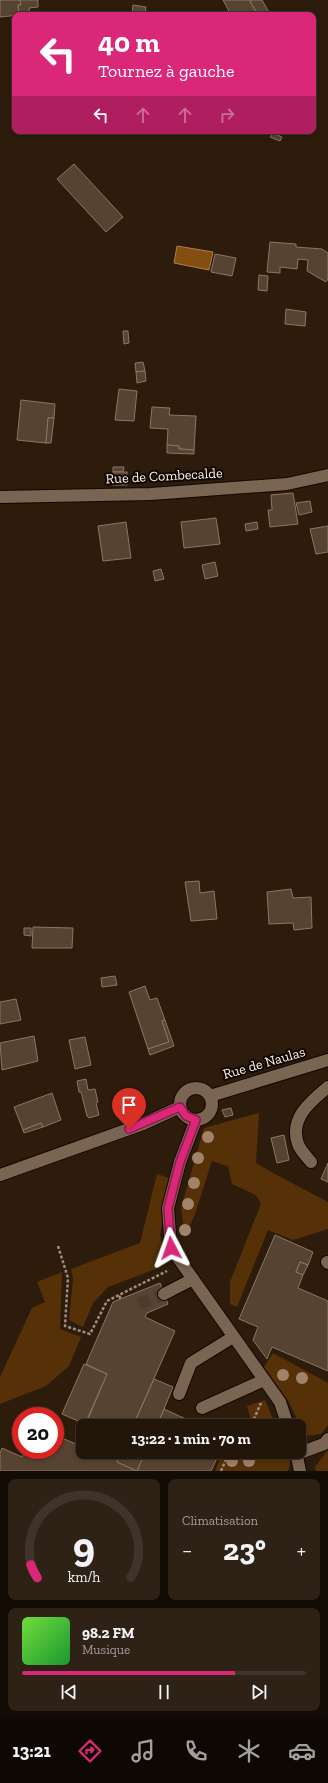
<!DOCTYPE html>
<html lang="fr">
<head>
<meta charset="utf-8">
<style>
  :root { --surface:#221509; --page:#2e2217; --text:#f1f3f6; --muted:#a29f9c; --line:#3f342a; --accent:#db2777 }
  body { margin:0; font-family:"Zilla Slab",serif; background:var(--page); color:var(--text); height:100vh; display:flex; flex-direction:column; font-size:15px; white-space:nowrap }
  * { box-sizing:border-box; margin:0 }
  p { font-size:13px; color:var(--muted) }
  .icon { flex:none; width:22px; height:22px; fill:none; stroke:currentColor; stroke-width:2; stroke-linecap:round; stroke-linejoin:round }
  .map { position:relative; height:1471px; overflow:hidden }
  .sheet { display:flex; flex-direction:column; gap:8px; padding:8px; background:#130c05; flex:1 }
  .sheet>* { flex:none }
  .top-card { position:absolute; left:12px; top:12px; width:304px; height:122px; border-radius:8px; box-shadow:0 2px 6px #0003,0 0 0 1px var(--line); background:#db2777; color:#fff; overflow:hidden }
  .speed { position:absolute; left:12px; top:1407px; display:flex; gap:8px; font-size:20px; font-weight:700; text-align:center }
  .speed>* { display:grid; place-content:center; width:52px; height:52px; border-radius:50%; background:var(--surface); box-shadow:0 2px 6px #0003,0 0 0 1px var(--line); line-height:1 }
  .speed .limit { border:6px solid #d22; background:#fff; color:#111 }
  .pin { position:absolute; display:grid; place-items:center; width:34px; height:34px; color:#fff; margin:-41px -17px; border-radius:50% 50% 50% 0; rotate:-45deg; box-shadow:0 0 4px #0007 }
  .pin .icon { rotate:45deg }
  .me { position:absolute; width:44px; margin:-22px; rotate:356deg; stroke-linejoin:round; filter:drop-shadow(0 0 3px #0008) }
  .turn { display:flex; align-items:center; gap:14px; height:84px; padding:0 20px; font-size:18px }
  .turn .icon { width:52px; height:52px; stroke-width:2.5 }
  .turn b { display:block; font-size:28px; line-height:34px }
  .lanes { display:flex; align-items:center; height:38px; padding:0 20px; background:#0003; justify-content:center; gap:20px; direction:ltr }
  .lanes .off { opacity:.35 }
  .big { font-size:30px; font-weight:800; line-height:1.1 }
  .sheet .card { flex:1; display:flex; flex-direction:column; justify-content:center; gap:6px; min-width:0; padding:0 14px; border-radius:8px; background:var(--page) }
  .sheet .dial { align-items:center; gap:0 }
  .dial svg { height:104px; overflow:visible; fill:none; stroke:var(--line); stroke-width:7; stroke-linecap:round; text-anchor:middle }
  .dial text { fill:var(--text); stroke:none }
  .song { display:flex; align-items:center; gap:12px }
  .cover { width:48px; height:48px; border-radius:6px; background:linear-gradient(135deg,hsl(100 70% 55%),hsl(130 70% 35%)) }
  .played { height:4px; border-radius:2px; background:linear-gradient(90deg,var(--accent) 75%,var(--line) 75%) }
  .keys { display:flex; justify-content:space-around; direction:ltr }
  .heat { display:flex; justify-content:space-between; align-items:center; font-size:22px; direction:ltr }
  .sheet .tiles { flex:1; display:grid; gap:8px; grid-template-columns:1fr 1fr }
  .card:last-child { grid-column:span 2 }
  .trip { position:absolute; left:76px; top:1419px; width:230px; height:40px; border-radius:8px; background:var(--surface); box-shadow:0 2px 6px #0003,0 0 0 1px var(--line); font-weight:800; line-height:40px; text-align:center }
  .tabs { display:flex; height:64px; justify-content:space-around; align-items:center; background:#0e0804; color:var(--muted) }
  .tabs .icon { width:28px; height:28px }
  .tabs .selected { color:var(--accent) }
  .tabs b { font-size:18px; color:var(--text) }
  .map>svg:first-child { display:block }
  .green { fill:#563108 }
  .water { fill:#844e11; stroke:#a97f51 }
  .building { fill:#574332; stroke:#8c7663 }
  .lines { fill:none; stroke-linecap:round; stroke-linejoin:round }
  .minor-tunnel { stroke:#4c3c2d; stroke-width:12; stroke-dasharray:12 6; stroke-linecap:butt }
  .minor-casing { stroke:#150600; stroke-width:14 }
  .path { stroke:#9c8e81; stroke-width:2.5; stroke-dasharray:3 2; stroke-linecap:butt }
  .minor { stroke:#7a6553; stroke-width:12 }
  .tree { fill:#a08369 }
  .route-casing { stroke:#8e194d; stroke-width:10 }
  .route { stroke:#db2777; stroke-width:7 }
  .labels { text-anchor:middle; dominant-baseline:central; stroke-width:4; stroke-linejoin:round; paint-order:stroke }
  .street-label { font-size:14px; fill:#fef2e7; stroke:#100803 }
</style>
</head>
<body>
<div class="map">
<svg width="328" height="1471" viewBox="0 0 328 1471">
  <rect width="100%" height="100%" fill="#2d1c0c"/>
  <g class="green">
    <path d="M259,1113L256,1163L275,1174L328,1202V1229L293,1240L268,1230L237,1307L230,1304V1282L261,1204L256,1195L232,1184L228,1166L212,1161L195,1214L185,1238L181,1208L204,1128Z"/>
    <path d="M157,1174L169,1178L160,1235L164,1255L161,1267L108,1287L93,1303L83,1327L69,1320L73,1279L71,1269L140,1243Z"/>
    <path d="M62,1272L60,1329L81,1337L69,1366L46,1386L0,1404V1377L32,1308L45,1302L37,1282Z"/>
    <path d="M273,1353L328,1383V1425L321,1434L305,1436L289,1402L264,1367Z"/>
    <path d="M265,1400L276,1426H235L250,1417L247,1406Z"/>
    <path d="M328,1450V1471H316L315,1467Z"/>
    <path d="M223,1452H288C290,1458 291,1465 288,1471H215Z"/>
  </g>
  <path class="water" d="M177,246L213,252L209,270L174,263Z"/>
  <g class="building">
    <path d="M0,0H20L21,5H18L19,15L0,17Z"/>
    <path d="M20,0H38V7L29,8L30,14L19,15L18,5H21Z"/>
    <path d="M223,0H252L250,1L258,15H231Z"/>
    <path d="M252,0H262L270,14L258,15L250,1Z"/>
    <path d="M133,5L146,7L145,13L149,15H132Z"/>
    <path d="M273,133L282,137L280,141L270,137Z"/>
    <path d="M74,164L123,217L106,232L57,179Z"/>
    <path d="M270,242L296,244V247L322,249L328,253V279L326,282L307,271L308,260L298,259L297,269L280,267V273L267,272Z"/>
    <path d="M215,254L236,258L232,276L211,272Z"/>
    <path d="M259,275L268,276L267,291L258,290Z"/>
    <path d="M286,309L306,312L305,326L285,324Z"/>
    <path d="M123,331H128L129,343L124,344Z"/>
    <path d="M143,362L145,371L136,372L135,363Z"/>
    <path d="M145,371L146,381L137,383L136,372Z"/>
    <path d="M119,389L137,391L134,421L115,420Z"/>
    <path d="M21,400L55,404L54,418H48L46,443L17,440Z"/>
    <path d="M152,407L170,408L169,415L196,416L194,450L179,449V446L167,445L168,429L150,428Z"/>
    <path d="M48,418H54L51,443H46Z"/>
    <path d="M167,445L179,446V449L194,450V454L167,453Z"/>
    <path d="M113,467H124L123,472H113Z"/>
    <rect x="113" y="472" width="14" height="13"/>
    <path d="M293,493L298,524L270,527L268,510H272L271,495Z"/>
    <path d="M310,501L312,512L299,515L296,503Z"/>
    <path d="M216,518L220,544L184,548L181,522Z"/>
    <path d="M126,522L131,558L103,561L98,526Z"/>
    <path d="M257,522L258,529L246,531L245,524Z"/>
    <path d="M328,526V552L316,554L310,529Z"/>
    <path d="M215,562L218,576L205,579L202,565Z"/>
    <path d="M161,569L164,579L155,581L153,571Z"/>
    <path d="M199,881L200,893L214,891L217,919L191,921L185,882Z"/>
    <path d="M291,889L293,898L311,897L312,928L294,930L293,923L269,924L267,892Z"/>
    <path d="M33,927L73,928L72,948H32Z"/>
    <path d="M24,928H31V936L24,935Z"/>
    <path d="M115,976L117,985L102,987L101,978Z"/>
    <path d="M145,986L150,1000L157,998L165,1020L162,1021L169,1042L148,1049L129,992Z"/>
    <path d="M16,999L21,1020L0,1024V1002Z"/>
    <path d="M165,1020L174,1046L150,1055L148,1049L169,1042L162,1021Z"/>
    <path d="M34,1036L38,1061L2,1070L0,1043Z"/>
    <path d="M85,1037L91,1065L75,1069L69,1040Z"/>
    <path d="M86,1079L88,1090L95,1089L98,1102L96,1103L99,1115L89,1118L87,1116L81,1092H79L77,1081Z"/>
    <path d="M52,1093L61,1120L43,1127L41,1123L23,1130L14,1107Z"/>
    <path d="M231,1108L233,1115L225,1117L222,1110Z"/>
    <path d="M41,1123L43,1127L24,1133L23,1130Z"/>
    <path d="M284,1135L289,1160L277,1163L271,1138Z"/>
    <path d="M328,1163V1182L321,1179Z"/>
    <path d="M275,1235L313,1252L308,1265L300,1262L296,1272L303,1275L298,1288L328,1301V1371L272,1347L267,1359L253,1340L258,1327L239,1319Z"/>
    <path d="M300,1262L308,1265L303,1275L296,1272Z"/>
    <path d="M160,1283L168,1304L147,1313L145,1317L175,1331L133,1426H85L107,1374L86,1364L113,1302Z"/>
    <path d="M84,1364L107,1374L85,1424L62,1414Z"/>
    <path d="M154,1379L173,1387L157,1426H133Z"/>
    <path d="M164,1409L201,1426H157Z"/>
    <path d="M83,1429V1452H122L117,1462L137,1471L145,1452H220L211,1471H0V1453L2,1448L22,1457L25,1450H55V1435L76,1444Z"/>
    <path d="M122,1452H145L137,1471L117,1462Z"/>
  </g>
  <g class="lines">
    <path class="minor-tunnel" d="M139,1304L164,1294"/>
    <g class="minor-casing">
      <g id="minor">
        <path d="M0,497L151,494L287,484L328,475"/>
        <circle cx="196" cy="1104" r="16"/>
        <path d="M210,1096L328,1060"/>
        <path d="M196,1120L180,1162L168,1208L171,1248L280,1402L288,1426"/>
        <path d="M311,1162C307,1157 300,1150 298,1144C289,1118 311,1101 328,1087"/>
        <path d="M0,1175L143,1124L180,1107"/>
        <path d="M327,1262L328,1263"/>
        <path d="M164,1294L193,1279"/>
        <path d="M179,1394L191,1363L233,1337"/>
        <path d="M202,1408L264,1380"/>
        <path d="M296,1452L300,1471"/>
        <path d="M297,1454L324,1444L328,1439"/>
      </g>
    </g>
    <g class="path">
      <path d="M58,1246L68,1278L65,1326L90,1334L107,1301L167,1271"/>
      <path d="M119,1296L121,1299"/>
      <path d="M247,1426L252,1423L261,1403"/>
      <path d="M221,1471L229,1452"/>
    </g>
    <use href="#minor" class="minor"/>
  </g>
  <g class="tree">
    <circle cx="208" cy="1137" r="6"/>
    <circle cx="198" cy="1158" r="6"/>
    <circle cx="194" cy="1183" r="6"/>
    <circle cx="188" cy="1204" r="6"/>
    <circle cx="185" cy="1230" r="6"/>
    <circle cx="283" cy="1375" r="6"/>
    <circle cx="302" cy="1378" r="6"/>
    <circle cx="232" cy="1461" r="6"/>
    <circle cx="249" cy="1461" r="6"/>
  </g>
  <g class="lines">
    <g class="route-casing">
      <path id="route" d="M129,1129L180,1107L186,1116L196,1120L180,1162L168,1208L171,1248"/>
    </g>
    <use href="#route" class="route"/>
  </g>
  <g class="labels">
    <g class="street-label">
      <text transform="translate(164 476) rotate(-3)">Rue de Combecalde</text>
      <text transform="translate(264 1063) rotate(-16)">Rue de Naulas</text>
    </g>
  </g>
</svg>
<div class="speed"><div class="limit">20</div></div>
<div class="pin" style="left:129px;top:1129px;background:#d93025"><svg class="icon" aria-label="arrive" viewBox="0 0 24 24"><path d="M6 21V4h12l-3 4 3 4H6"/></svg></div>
<svg class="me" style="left:171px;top:1248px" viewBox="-20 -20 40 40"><path d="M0-17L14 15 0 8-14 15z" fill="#db2777" stroke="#fff" stroke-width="4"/></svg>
<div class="trip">13:22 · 1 min · 70 m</div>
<div class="top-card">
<div class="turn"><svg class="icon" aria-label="left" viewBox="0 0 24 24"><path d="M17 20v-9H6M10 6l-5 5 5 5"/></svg><div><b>40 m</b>Tournez à gauche</div></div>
<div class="lanes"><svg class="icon" aria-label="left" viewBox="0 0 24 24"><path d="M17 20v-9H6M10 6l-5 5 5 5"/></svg><svg class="icon off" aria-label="ahead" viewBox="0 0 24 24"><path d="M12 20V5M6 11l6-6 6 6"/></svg><svg class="icon off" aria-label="ahead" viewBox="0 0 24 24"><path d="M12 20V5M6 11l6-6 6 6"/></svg><svg class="icon off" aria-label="right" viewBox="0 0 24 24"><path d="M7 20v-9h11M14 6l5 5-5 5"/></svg></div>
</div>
</div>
<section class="sheet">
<div class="tiles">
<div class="card dial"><svg viewBox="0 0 100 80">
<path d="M14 69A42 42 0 1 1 86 69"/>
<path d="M14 69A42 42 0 0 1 9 59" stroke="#db2777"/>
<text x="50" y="56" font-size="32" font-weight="700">9</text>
<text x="50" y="72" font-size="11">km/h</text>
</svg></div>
<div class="card"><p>Climatisation</p>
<div class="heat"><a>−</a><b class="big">23°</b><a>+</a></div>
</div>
<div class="card">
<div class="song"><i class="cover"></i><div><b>98.2 FM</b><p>Musique</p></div></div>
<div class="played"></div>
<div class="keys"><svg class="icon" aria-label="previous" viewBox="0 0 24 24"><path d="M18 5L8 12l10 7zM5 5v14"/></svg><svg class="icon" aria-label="pause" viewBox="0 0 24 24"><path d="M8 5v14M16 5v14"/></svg><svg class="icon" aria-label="next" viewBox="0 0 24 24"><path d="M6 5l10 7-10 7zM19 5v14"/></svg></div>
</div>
</div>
</section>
<nav class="tabs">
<b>13:21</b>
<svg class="icon selected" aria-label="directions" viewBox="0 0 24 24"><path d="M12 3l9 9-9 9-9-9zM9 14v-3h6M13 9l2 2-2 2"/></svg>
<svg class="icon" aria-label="music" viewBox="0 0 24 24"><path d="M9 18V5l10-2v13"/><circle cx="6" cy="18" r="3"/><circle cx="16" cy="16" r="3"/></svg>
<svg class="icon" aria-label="phone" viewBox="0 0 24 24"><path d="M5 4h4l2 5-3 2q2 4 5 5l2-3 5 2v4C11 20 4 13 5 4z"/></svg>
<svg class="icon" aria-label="climate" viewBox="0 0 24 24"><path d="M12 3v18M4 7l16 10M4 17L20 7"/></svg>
<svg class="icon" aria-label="car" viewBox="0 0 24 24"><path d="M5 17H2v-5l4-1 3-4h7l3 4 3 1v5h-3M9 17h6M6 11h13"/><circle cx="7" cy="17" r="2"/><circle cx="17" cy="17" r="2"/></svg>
</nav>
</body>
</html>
